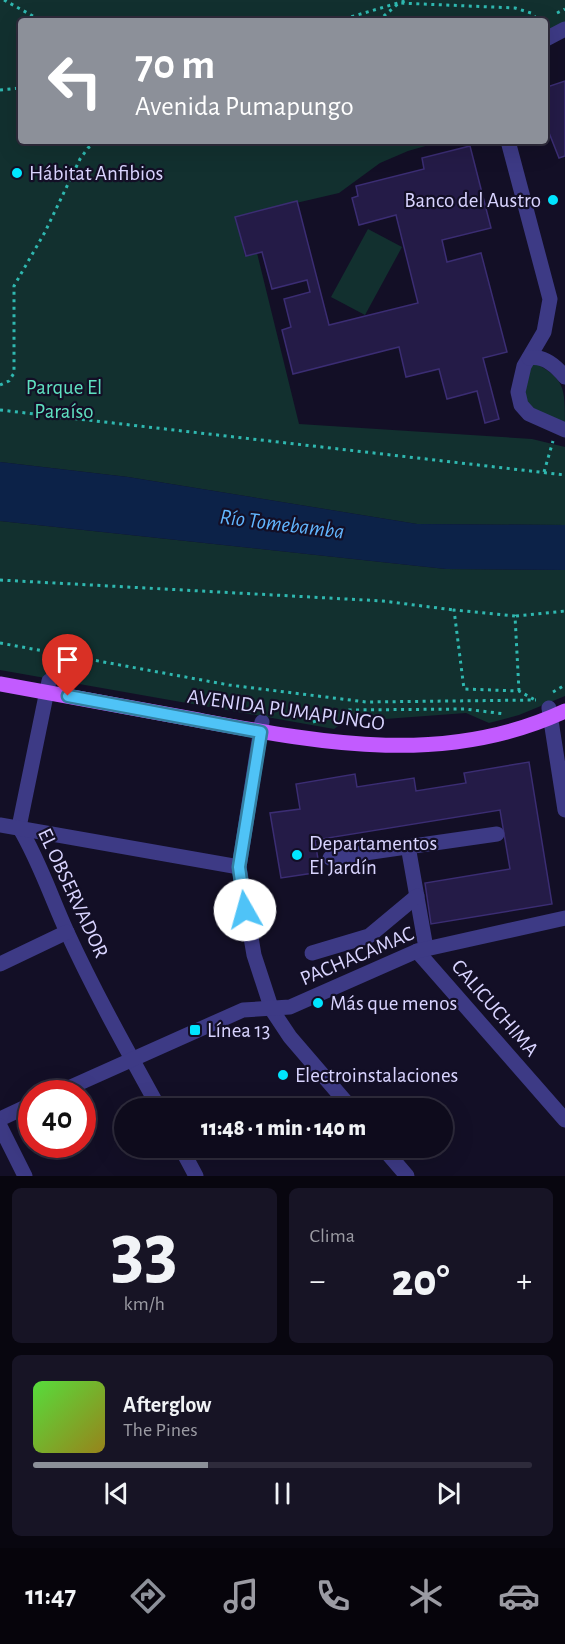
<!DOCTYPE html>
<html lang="es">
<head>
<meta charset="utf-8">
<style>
  :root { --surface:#0e0b1c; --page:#171425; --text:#f1f3f6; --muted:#9b9ba3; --line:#2e2b3b; --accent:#8c9099 }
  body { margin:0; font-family:"Alegreya Sans",sans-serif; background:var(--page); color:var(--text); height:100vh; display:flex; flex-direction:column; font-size:22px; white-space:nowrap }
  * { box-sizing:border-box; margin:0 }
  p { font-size:20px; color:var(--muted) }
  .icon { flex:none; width:33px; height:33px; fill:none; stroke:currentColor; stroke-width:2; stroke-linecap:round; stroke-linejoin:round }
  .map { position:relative; height:1176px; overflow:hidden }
  .side { display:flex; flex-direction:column; gap:12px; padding:12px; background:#08060f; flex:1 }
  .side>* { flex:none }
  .banner { position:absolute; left:18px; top:18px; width:530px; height:126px; border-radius:6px; box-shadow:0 6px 24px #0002,0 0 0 2px var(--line); background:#8c9099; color:#fff; overflow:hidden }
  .speed { position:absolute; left:18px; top:1080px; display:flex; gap:12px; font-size:30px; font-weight:700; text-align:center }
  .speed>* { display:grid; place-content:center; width:78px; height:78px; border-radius:50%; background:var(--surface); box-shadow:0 6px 24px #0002,0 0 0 2px var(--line); line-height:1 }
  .speed .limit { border:9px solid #d22; background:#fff; color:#111 }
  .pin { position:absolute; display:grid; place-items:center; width:51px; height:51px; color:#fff; margin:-62px -26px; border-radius:50% 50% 50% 0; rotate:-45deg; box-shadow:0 0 6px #0007 }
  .pin .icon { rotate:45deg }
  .me { position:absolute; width:66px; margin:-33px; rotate:353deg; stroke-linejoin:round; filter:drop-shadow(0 0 4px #0008) }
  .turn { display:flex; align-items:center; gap:21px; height:126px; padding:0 18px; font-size:27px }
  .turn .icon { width:78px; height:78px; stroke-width:2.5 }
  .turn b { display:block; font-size:42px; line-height:51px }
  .big { font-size:45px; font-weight:800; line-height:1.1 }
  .side .tile { flex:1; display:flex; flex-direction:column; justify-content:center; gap:9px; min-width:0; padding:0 21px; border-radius:9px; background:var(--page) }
  .side .dial { align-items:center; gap:0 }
  .dial b { font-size:78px; line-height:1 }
  .song { display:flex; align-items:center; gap:18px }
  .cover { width:72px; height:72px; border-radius:9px; background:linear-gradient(135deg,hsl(110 70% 55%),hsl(50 70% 35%)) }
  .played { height:6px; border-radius:3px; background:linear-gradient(90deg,var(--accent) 35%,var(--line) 35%) }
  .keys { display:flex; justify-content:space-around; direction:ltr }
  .heat { display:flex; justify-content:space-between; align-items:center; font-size:33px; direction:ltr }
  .side .tiles { flex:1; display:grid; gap:12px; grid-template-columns:1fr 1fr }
  .tile:last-child { grid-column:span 2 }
  .trip { position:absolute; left:114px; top:1098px; width:339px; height:60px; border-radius:30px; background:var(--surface); box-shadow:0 6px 24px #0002,0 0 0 2px var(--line); font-weight:800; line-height:60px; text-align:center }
  .dock { display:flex; height:96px; justify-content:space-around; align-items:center; background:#06040b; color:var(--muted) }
  .dock .icon { width:42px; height:42px }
  .dock .on { color:var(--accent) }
  .dock b { font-size:27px; color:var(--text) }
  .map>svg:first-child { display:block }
  .green { fill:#12302f }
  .water { fill:#0c2248 }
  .building { fill:#241b47; stroke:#3b2d73; stroke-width:1.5 }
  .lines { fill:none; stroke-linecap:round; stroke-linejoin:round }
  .path { stroke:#2fb8b0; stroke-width:3; stroke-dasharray:3 4.5; stroke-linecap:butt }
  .minor { stroke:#3d3a85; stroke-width:15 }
  .major { stroke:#c25bff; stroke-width:15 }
  .route-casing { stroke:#337fa1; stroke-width:15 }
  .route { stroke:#4fc3f7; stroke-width:10 }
  .poi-dot { fill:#00e5ff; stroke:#130f26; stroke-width:2 }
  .labels { text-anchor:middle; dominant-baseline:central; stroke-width:4.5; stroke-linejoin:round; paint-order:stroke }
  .poi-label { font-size:21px; fill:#d9d4ff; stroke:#130f26; text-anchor:start }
  .park-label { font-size:21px; fill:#5fe0c0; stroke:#130f26 }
  .street-label { font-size:21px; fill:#d9d4ff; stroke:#130f26 }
  .water-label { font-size:22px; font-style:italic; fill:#62b6ff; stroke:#130f26 }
</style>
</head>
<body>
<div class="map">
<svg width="565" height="1176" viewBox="0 0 565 1176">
  <rect width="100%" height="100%" fill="#130f26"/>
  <g class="green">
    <path d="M0,0H565V23L545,34L544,21H21V141H443L408,151L380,163L339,193L236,217L245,256L257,253L299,424L532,439L565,447V525L417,524L128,477L0,462Z"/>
    <path d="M368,229L402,247L365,315L331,297Z"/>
    <path d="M533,362C565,379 565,386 565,426C532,410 508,402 533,362Z"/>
    <path d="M0,521L446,569L565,570V696L519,715L489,723L466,713L385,719L353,716L334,729L0,670Z"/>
  </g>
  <path class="water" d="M0,462L128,477L417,524L565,525V570L446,569L0,521Z"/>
  <g class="building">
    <path d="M565,81V156L559,158L544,120V88Z"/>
    <path d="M470,146L491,228L442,240L447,262L481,253L507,352L483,358L499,419L485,423L477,391L447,399L439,369L406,377L399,347L293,374L282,330L291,327L284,299L310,292L307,280L272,289L262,252L246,256L235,217L297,201L329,325L418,303L396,215L359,225L352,198L358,196L356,186L424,169L422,158Z"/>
    <path d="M529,762L552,904L431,924L425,883L510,869L500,810L315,840L320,872L281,878L270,813L300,809L296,784L355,774L357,787L414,778L416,791L466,783L464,773Z"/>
  </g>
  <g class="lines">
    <g class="path">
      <path d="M4,0L42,21"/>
      <path d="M557,13L565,9"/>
      <path d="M337,21L408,0"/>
      <path d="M378,21L399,3L515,8L531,13L539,21"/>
      <path d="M0,90L21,88"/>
      <path d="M0,385L9,381L14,373V286L45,232L80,159L88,148L97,141"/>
      <path d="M0,410L565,475"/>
      <path d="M544,472L553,441"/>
      <path d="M0,580L383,601L454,610"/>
      <path d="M516,616L565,611"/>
      <path d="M0,643L229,685L366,702L536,700"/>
      <path d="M519,691L515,616L454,610L464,689L519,691L535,700"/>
      <path d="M553,692L565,685"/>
      <path d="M313,722L349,710L465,709L505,714"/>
    </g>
    <g class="minor">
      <path d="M544,40L565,29"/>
      <path d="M508,141L550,299L544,332L524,366L518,392L521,405L529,414L565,430"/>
      <path d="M529,358C543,355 556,366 565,377"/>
      <path d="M49,681L19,827C39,860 51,897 67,932C95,993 127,1050 159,1108"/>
      <path d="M549,708L565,810"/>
      <path d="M262,722L239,867L254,955L272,1010L290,1037L351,1108"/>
      <path d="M0,825L239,867"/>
      <path d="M408,846L426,948"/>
      <path d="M330,858L497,834"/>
      <path d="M417,951L565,1120"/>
      <path d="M312,953L369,936L417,896"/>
      <path d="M0,964L67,932"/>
      <path d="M55,1094L243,1010L290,1007L417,951L565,918"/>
      <path d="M0,1119L32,1104"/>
      <path d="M0,1126L25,1176"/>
      <path d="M181,1148L196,1176"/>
      <path d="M383,1148L407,1176"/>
    </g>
    <path class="major" d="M0,684C66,696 132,708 198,720C322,743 445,767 565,711"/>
  </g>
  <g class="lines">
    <g class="route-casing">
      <path id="route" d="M68,696L261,732L239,867L245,910"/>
    </g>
    <use href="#route" class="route"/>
  </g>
  <g class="poi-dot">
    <circle cx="17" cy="173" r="6"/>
    <circle cx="553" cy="200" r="6"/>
    <circle cx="297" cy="855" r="6"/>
    <circle cx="318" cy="1003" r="6"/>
    <rect x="189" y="1024" width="12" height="12" rx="3"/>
    <circle cx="283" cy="1075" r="6"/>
  </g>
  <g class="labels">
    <g class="poi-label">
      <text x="29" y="173">Hábitat Anfibios</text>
      <text x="541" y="200" text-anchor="end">Banco del Austro</text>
      <text x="309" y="843">Departamentos<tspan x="309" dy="24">El Jardín</tspan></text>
      <text x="330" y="1003">Más que menos</text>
      <text x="207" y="1030">Línea 13</text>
      <text x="295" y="1075">Electroinstalaciones</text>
    </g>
    <g class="park-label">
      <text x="64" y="387">Parque El<tspan x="64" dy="24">Paraíso</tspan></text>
    </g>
    <g class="street-label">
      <text transform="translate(286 710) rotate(8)">AVENIDA PUMAPUNGO</text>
      <text transform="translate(73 893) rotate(65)">EL OBSERVADOR</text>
      <text transform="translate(357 956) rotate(-23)">PACHACAMAC</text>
      <text transform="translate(495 1008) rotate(49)">CALICUCHIMA</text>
    </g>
    <g class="water-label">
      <text transform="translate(282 524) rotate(7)">Río Tomebamba</text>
    </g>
  </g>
</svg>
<div class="speed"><div class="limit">40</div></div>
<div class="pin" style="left:68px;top:696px;background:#d93025"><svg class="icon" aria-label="arrive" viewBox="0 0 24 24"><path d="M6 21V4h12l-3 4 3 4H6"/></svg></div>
<svg class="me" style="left:245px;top:910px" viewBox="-20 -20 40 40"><circle r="19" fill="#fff"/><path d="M0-13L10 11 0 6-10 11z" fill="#4fc3f7"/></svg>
<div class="trip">11:48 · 1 min · 140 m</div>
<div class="banner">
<div class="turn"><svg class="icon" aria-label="left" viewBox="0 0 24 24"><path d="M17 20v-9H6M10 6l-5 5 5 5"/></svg><div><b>70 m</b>Avenida Pumapungo</div></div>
</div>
</div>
<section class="side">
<div class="tiles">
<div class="tile dial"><b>33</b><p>km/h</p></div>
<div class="tile"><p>Clima</p>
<div class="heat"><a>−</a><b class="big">20°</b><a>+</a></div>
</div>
<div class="tile">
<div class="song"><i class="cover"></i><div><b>Afterglow</b><p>The Pines</p></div></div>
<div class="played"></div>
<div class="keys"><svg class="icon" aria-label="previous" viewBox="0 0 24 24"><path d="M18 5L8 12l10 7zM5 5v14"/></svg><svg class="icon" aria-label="pause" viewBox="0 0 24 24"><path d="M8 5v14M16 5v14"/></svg><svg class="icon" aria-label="next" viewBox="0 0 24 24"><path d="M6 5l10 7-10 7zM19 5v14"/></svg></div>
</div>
</div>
</section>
<nav class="dock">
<b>11:47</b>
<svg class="icon on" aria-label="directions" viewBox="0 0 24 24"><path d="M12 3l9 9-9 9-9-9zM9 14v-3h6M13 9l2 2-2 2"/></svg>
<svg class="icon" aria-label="music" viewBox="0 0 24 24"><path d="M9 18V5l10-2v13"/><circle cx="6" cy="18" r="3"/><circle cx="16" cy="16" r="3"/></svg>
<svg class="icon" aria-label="phone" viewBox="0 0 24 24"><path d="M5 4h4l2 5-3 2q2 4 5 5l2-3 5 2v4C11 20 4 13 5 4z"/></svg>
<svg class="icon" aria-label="climate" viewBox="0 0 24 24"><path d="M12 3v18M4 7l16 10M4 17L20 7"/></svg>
<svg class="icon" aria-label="car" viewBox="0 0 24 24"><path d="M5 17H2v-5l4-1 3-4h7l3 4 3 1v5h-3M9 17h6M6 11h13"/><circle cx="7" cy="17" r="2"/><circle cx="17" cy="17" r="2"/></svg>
</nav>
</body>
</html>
